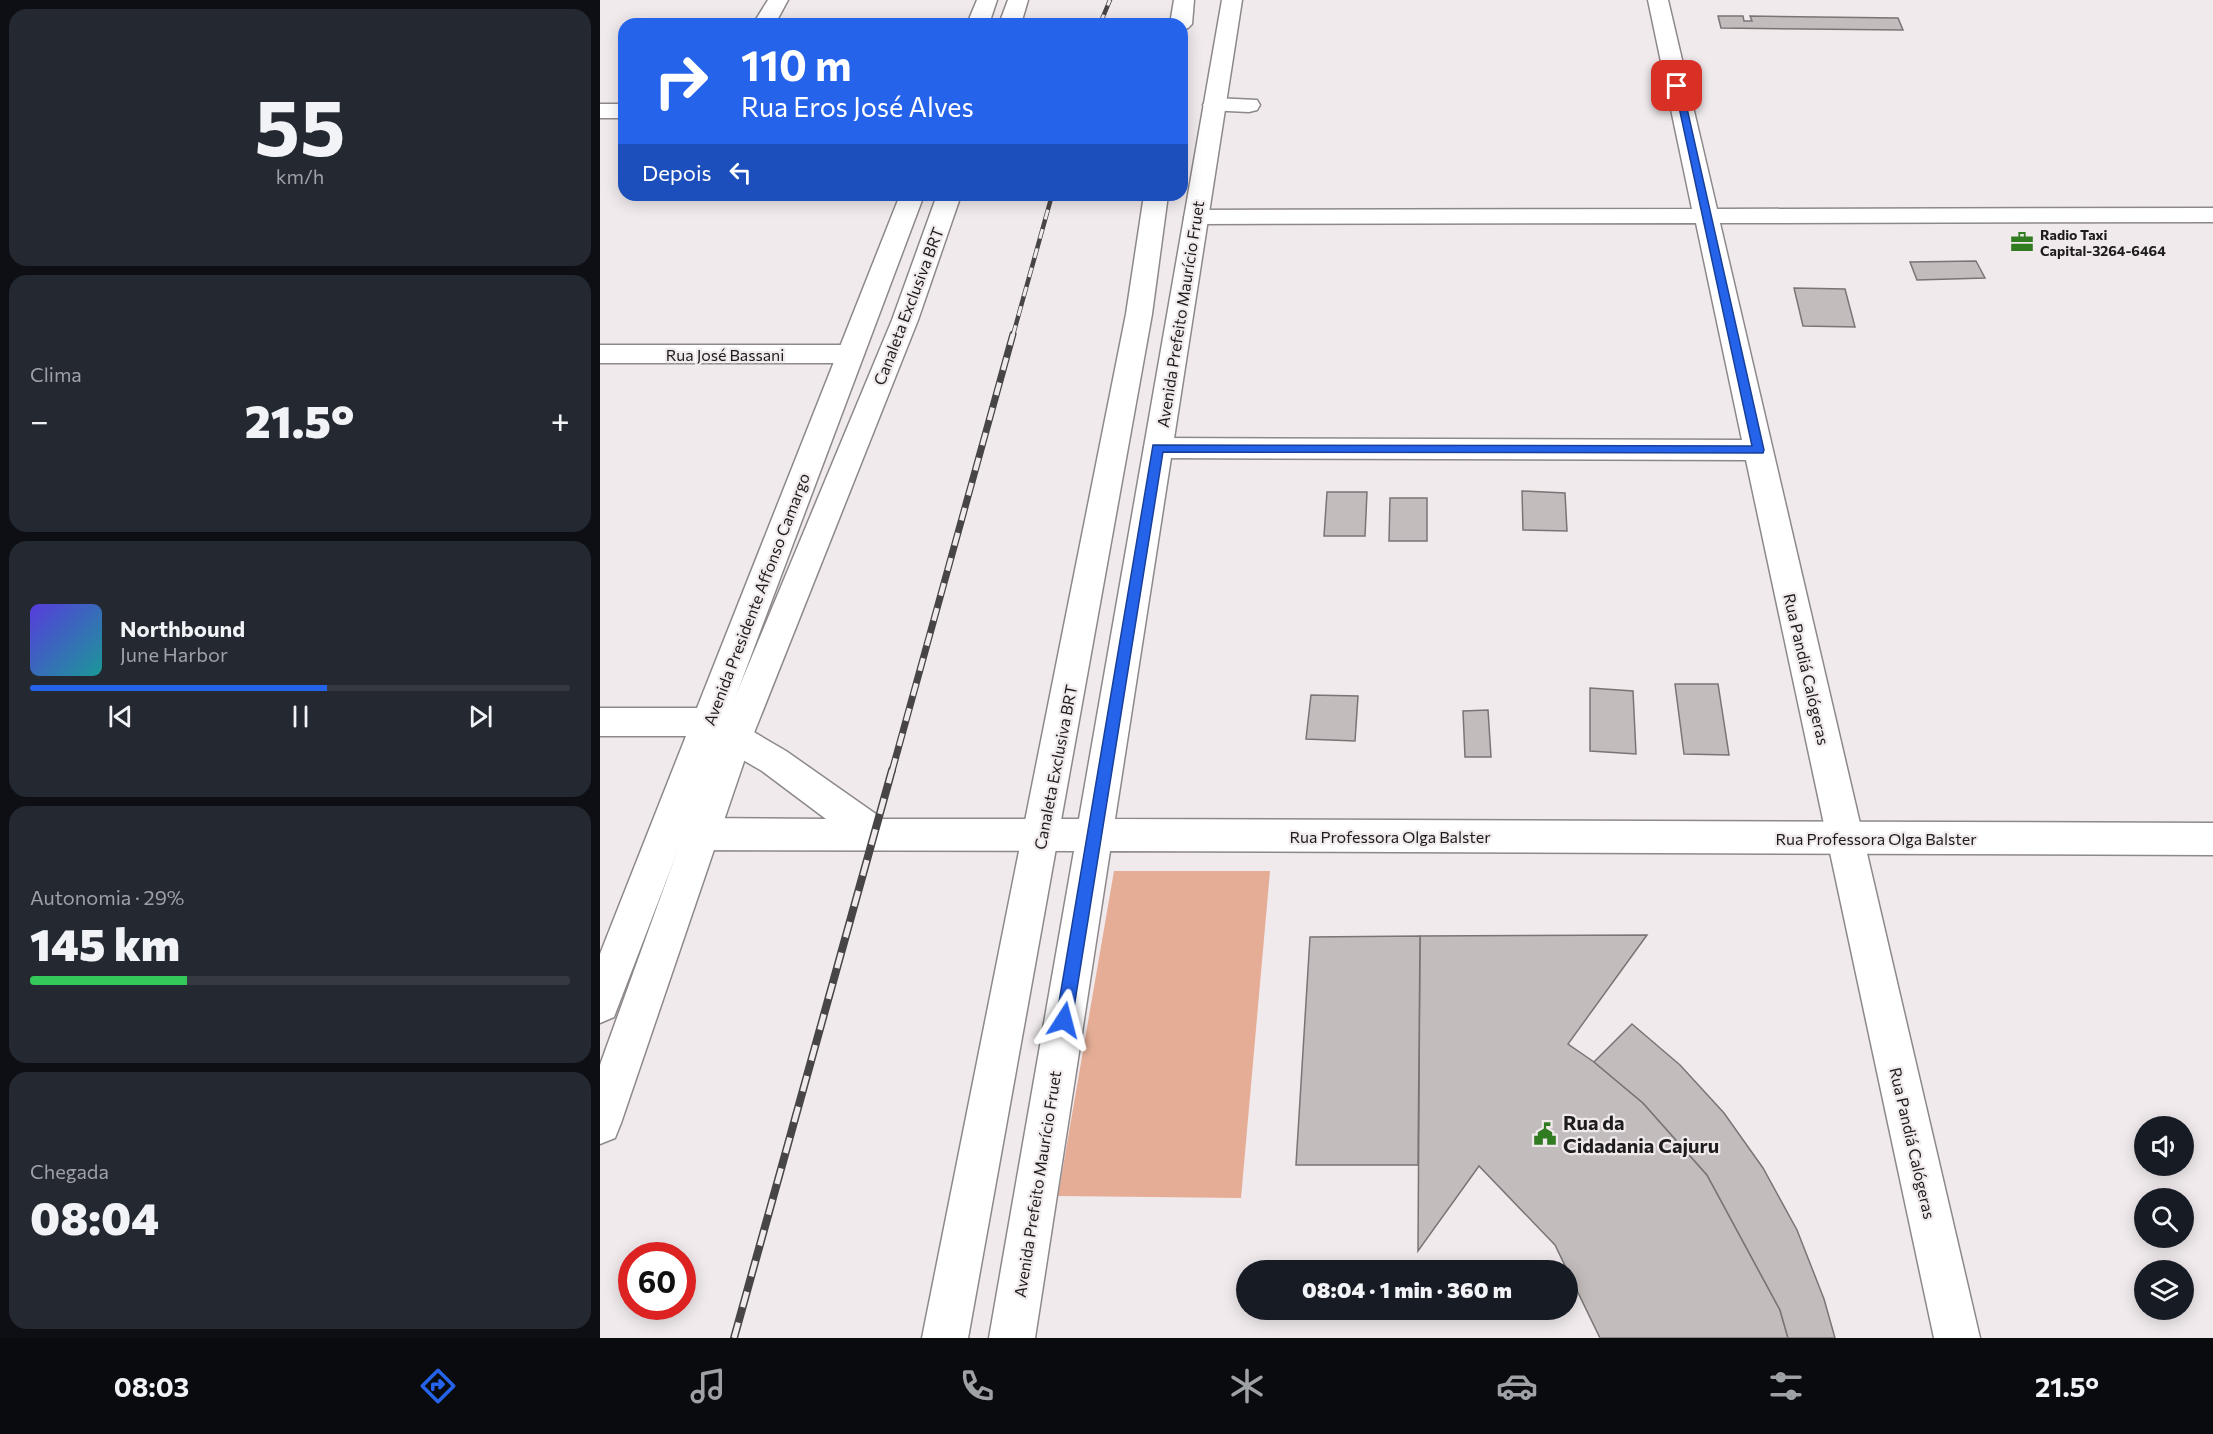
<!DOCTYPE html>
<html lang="pt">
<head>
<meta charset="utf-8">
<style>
  :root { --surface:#171b24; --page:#242831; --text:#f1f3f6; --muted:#9ea1a6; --line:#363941; --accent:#2563eb }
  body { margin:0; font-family:Commissioner,sans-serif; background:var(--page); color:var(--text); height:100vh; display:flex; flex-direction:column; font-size:22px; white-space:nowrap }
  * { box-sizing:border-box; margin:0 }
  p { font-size:20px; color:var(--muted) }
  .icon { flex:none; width:33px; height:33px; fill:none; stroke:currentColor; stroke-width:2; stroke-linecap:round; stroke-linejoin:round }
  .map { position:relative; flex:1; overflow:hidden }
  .panel { display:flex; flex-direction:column; gap:9px; padding:9px; background:#0d0f14; width:600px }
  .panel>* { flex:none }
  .hud { position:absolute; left:18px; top:18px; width:570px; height:183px; border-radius:18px; box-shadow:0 3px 15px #0003; background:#2563eb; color:#fff; overflow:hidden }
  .tools { position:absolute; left:1534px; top:1116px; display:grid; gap:12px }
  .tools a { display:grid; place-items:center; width:60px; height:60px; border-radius:50%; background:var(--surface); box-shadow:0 3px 15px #0003; font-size:30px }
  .speed { position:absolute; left:18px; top:1242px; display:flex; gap:12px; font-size:30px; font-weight:700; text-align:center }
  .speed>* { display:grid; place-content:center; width:78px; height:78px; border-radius:50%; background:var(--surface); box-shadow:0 3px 15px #0003; line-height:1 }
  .speed .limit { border:9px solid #d22; background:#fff; color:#111 }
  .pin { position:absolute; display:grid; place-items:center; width:51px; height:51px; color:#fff; margin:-26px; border-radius:12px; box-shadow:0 3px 9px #0006 }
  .me { position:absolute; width:66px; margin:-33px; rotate:9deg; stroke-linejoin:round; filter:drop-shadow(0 0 4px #0008) }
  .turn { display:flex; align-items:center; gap:21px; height:126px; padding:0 24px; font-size:27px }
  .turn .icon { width:78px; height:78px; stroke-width:2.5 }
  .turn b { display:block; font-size:42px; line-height:51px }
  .then { display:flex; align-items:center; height:57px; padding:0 24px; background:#0003; gap:12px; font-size:22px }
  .big { font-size:45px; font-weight:800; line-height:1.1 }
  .panel .card { flex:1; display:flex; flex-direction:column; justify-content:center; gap:9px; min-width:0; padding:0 21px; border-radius:18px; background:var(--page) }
  .panel .dial { align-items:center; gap:0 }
  .dial b { font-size:78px; line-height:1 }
  .song { display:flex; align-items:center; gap:18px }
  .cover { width:72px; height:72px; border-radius:9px; background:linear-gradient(135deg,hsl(250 70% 55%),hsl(180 70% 35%)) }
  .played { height:6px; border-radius:3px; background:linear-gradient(90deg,var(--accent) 55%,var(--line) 55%) }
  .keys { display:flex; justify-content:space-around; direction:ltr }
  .heat { display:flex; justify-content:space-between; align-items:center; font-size:33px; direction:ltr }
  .charge { height:9px; border-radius:4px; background:linear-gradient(90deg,#34c759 29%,var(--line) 0) }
  .trip { position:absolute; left:636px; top:1260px; width:342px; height:60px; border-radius:30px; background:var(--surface); box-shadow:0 3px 15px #0003; font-weight:800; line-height:60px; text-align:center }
  .dock { display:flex; height:96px; justify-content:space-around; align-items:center; background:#090b0e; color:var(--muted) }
  .dock .icon { width:42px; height:42px }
  .dock .on { color:var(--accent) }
  .dock b { font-size:27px; color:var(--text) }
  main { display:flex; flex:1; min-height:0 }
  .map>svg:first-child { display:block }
  .green { fill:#e5ad95 }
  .building { fill:#c3bcbd; stroke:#7a7475; stroke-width:1.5 }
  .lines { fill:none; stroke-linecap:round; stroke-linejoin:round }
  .minor-casing { stroke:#8d888b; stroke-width:3 }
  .major-casing { stroke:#8d888b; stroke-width:3 }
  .minor { fill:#fff; fill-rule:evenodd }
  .major { fill:#fff; fill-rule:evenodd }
  .rail-far2-casing { stroke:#474546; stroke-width:4.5 }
  .rail-far1-casing { stroke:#474546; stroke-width:7 }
  .rail-casing { stroke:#474546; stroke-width:8 }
  .rail-far2 { stroke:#f0eaed; stroke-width:3; stroke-dasharray:10; stroke-linecap:butt }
  .rail-far1 { stroke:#f0eaed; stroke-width:4.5; stroke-dasharray:13; stroke-linecap:butt }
  .rail { stroke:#f0eaed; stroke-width:5; stroke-dasharray:16; stroke-linecap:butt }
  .route { fill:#2563eb; stroke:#184099; stroke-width:1.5 }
  .labels { text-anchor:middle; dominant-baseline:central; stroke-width:4.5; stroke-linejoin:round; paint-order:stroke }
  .far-poi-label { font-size:14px; font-weight:bold; fill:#1d1b1c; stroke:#f0eaed; text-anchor:start }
  .street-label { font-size:16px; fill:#1d1b1c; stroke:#f0eaed }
  .near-poi-label { font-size:20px; font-weight:bold; fill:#1d1b1c; stroke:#f0eaed; text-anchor:start }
</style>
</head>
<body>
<main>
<section class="panel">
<div class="card dial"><b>55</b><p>km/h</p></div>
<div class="card"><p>Clima</p>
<div class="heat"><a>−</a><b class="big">21.5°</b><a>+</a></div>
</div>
<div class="card">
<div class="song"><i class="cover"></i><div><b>Northbound</b><p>June Harbor</p></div></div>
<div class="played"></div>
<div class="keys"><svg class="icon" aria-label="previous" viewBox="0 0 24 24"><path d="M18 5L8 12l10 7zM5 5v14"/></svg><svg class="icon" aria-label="pause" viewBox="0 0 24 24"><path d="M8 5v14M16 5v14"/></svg><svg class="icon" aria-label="next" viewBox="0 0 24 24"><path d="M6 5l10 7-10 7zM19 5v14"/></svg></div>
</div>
<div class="card"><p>Autonomia · 29%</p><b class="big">145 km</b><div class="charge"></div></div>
<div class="card"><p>Chegada</p><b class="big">08:04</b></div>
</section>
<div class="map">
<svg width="1613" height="1338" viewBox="0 0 1613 1338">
  <rect width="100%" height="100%" fill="#f0eaed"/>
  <path class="green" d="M514,871H670L641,1198L458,1196Z"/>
  <g class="building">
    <path d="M1118,16H1143L1144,21H1152L1150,16L1298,18L1303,30L1121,28Z"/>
    <path d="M1376,261L1385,278L1317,280L1310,262Z"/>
    <path d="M1194,288L1245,289L1255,327L1203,326Z"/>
    <path d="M922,491L965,493L967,531L923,530Z"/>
    <path d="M727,492H767L765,536H724Z"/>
    <path d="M790,498H827V541H789Z"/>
    <path d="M1075,684H1118L1129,755L1084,754Z"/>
    <path d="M990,688L1033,691L1036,754L990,751Z"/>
    <path d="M711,695L758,696L755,741L706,739Z"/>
    <path d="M888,710L891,757H865L863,711Z"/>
    <path d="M1047,935L968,1044L994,1062L1043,1103L1107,1175L1180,1310L1188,1338H1000L955,1245L879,1166L818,1251L820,936Z"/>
    <path d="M820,936L818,1165H696L710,937Z"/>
    <path d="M1032,1024L1080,1065L1124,1113L1163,1168L1197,1230L1224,1299L1235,1338H1188L1180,1310L1107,1175L1043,1103L994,1062Z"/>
  </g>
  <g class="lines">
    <g class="minor-casing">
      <g id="minor">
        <path d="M168,0H188L175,24H153Z"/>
        <path d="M408,0H428L421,24H399Z"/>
        <path d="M574,0H594L592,24L588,28L582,30V24H570Z"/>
        <path d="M1048,0H1068L1117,209L1613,208V222L1120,223L1380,1338H1334L1146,460L558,458L548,455L544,448L548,441L558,438L1142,440L1096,223L596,224L587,222L584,217L587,212L596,210L1092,209Z"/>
        <path d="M614,98L657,100L660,105L657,110L649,112L606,110L603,105L606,100Z"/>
        <rect x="0" y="104" width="24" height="14"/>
        <path d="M337,195H361L318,320L152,738L21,1123L15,1138L0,1144V1065L118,738L292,320Z"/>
        <path d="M544,195H568L552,314L368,1338H322L526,314Z"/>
        <path d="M0,345H250L260,348L264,354L260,360L250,363H0Z"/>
      </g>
    </g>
    <g class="major-casing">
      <g id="major">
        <path d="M377,0H397L389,24H367Z"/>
        <path d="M622,0H642L515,819L1613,823V855L510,851L435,1338H389L474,851L78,850L14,1017L0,1023V954L86,736H0V708H97L300,195H324L128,717L186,751L283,819H479ZM117,745L162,771L226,819L90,818Z"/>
      </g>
    </g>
    <use href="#minor" class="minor"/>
    <use href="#major" class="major"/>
    <g class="rail-far2-casing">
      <g id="rail-far2">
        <path d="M500,24L510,0"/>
        <path d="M413,335L452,195"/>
      </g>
    </g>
    <g class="rail-far1-casing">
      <path id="rail-far1" d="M292,771L413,334"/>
    </g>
    <g class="rail-casing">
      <path id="rail" d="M134,1338L292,770"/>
    </g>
    <use href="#rail-far2" class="rail-far2"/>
    <use href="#rail-far1" class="rail-far1"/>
    <use href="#rail" class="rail"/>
  </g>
  <path class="route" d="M1074,84L1082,86L1164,450L1163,453L563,452L472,1020L470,1026L464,1028L458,1026L456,1020L553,445L1152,446Z"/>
  <defs>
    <g id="office-bare" transform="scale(1.8)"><path d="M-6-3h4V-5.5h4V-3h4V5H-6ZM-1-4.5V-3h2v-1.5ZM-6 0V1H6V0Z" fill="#317b20" stroke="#f0eaed" stroke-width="2.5" paint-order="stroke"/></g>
    <g id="civic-bare" transform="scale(1.8)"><path d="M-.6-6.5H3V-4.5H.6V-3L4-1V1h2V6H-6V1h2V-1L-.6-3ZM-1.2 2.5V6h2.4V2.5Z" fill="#317b20" stroke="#f0eaed" stroke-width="2.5" paint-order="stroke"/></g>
  </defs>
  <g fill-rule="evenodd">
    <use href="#office-bare" x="1422" y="242"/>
    <use href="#civic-bare" x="945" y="1134"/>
  </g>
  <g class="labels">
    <g class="far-poi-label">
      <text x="1440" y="234">Radio Taxi<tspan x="1440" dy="16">Capital-3264-6464</tspan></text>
    </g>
    <g class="street-label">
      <text transform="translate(308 306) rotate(-69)">Canaleta Exclusiva BRT</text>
      <text transform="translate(580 314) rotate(-81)">Avenida Prefeito Maurício Fruet</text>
      <text x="125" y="354">Rua José Bassani</text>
      <text transform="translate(156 599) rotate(-69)">Avenida Presidente Affonso Camargo</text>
      <text transform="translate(1207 669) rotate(77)">Rua Pandiá Calógeras</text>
      <text transform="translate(455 767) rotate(-79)">Canaleta Exclusiva BRT</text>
      <text x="790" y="836">Rua Professora Olga Balster</text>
      <text x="1276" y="838">Rua Professora Olga Balster</text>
      <text transform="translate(1313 1143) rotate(77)">Rua Pandiá Calógeras</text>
      <text transform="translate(437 1184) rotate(-81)">Avenida Prefeito Maurício Fruet</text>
    </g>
    <g class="near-poi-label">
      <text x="963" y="1122">Rua da<tspan x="963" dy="23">Cidadania Cajuru</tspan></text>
    </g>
  </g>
</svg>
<div class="tools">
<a><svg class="icon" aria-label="sound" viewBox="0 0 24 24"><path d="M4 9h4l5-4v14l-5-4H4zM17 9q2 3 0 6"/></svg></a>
<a><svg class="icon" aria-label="search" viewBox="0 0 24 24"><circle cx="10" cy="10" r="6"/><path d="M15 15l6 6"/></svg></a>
<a><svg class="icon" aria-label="layers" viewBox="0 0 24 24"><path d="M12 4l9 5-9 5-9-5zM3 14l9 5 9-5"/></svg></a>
</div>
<div class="speed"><div class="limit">60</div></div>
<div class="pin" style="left:1077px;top:86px;background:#d93025"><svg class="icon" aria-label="arrive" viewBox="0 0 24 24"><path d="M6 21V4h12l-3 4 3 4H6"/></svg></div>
<svg class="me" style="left:464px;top:1020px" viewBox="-20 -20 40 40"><path d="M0-17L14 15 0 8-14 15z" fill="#2563eb" stroke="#fff" stroke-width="4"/></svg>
<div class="trip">08:04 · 1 min · 360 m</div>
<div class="hud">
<div class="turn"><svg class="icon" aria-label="right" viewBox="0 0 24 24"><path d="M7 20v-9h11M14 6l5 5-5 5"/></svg><div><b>110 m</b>Rua Eros José Alves</div></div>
<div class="then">Depois<svg class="icon" aria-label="left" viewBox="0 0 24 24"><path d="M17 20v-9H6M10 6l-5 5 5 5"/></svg></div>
</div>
</div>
</main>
<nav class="dock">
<b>08:03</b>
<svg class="icon on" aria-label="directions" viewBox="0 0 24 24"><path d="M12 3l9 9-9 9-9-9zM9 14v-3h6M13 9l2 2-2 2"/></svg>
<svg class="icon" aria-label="music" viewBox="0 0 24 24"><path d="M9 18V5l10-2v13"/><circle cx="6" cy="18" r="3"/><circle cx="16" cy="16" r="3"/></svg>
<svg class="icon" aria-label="phone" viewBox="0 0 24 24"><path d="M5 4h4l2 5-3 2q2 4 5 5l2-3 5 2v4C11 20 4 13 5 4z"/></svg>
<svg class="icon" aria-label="climate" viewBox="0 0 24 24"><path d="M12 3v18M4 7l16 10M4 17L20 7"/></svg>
<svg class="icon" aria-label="car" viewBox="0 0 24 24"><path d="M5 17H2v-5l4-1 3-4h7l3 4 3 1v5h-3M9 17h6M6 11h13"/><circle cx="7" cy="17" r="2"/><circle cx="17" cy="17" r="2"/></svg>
<svg class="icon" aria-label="filters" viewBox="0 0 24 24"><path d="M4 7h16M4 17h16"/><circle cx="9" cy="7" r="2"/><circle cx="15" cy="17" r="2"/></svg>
<b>21.5°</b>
</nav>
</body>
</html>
